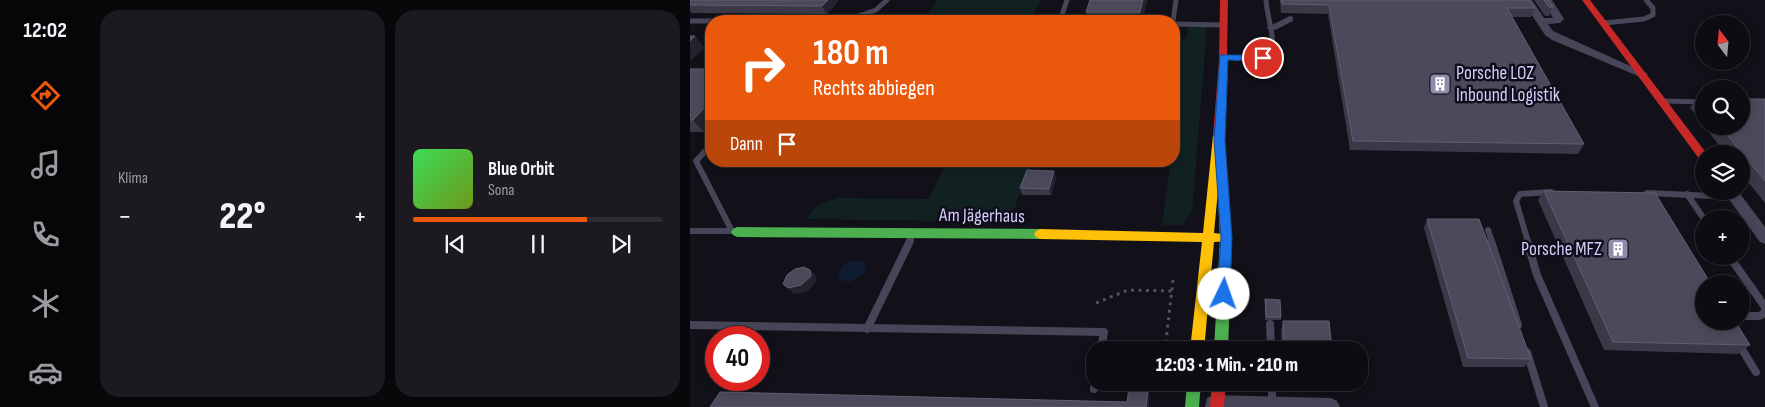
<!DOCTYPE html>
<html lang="de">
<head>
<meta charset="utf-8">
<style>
  :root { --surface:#0e0c12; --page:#1c1a20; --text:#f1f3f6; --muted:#9b9b9f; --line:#2e2c32; --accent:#ea580c }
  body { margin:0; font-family:"Sofia Sans Condensed",sans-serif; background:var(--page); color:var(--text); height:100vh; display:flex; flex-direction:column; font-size:19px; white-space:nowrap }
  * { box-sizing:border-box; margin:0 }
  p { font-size:16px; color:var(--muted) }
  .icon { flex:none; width:28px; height:28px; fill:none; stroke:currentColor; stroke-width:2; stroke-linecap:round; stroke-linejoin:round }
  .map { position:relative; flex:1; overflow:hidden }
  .sheet { display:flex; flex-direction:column; gap:10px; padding:10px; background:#08070a; width:600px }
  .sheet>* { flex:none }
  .hud { position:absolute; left:15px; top:15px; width:475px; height:152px; border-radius:20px; box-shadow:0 2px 8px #0003,0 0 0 1px var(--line); background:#ea580c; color:#fff; overflow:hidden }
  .needle { width:32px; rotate:344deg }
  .controls { position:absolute; left:1005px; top:15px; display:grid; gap:10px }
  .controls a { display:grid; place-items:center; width:55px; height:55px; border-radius:50%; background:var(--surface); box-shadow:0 2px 8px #0003,0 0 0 1px var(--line); font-size:25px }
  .speed { position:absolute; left:15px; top:326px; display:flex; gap:10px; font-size:25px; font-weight:700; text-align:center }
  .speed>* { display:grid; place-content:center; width:65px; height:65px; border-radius:50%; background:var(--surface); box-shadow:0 2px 8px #0003,0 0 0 1px var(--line); line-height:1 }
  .speed .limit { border:8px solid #d22; background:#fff; color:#111 }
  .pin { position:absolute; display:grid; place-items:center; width:42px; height:42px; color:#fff; margin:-21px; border:2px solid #fff; border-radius:50%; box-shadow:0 1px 5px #0007 }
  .me { position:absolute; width:55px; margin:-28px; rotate:3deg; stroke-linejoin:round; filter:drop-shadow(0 0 4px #0008) }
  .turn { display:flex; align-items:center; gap:18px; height:105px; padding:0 25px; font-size:22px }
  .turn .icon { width:65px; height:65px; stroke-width:2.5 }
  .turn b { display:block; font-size:35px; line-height:42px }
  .then { display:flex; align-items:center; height:48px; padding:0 25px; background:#0003; gap:10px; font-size:19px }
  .big { font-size:38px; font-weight:800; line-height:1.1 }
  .sheet .widget { flex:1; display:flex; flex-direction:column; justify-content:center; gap:8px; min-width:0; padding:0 18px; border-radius:20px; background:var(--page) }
  .song { display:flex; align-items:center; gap:15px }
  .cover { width:60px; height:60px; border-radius:8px; background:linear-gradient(135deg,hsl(130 70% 55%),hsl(80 70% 35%)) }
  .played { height:5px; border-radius:2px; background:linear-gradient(90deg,var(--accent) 70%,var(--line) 70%) }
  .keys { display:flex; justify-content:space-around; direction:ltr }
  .heat { display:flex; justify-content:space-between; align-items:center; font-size:28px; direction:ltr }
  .sheet .tiles { flex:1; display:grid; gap:10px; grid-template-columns:repeat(2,1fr) }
  .trip { position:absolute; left:396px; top:341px; width:282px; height:50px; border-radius:20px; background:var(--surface); box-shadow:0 2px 8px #0003,0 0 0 1px var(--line); font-weight:800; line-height:50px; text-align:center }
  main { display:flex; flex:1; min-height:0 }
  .tab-bar { display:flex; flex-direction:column; width:90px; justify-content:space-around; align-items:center; background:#060507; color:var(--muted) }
  .tab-bar .icon { width:35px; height:35px }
  .tab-bar .on { color:var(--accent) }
  .tab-bar b { font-size:22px; color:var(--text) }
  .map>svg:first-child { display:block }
  .green { fill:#112122 }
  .water { fill:#0e1b31 }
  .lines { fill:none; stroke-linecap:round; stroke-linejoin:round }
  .path { stroke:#4a565f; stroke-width:3; stroke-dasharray:3 4.5; stroke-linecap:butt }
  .lane-far2 { stroke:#474658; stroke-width:5 }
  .lane-far1 { stroke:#474658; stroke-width:6 }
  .lane { stroke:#474658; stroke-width:8 }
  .street { fill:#474658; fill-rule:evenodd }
  .fast { fill:#4caf50; fill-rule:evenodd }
  .slow { fill:#ffc107; fill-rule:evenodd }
  .jam { fill:#c62828; fill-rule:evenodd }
  .wall { fill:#3b3947 }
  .shaded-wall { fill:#24222c }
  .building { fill:#4c495a; stroke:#615e73 }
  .route { fill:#1a73e8; stroke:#114b97 }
  .labels { text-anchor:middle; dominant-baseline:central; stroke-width:5; stroke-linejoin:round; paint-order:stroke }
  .poi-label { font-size:19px; fill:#d2cdf9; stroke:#100d1b; text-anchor:start }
  .street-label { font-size:19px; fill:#d2cdf9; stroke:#100d1b }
</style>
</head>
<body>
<main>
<nav class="tab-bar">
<b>12:02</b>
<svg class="icon on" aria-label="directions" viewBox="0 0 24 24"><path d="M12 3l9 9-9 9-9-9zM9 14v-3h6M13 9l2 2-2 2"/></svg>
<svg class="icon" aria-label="music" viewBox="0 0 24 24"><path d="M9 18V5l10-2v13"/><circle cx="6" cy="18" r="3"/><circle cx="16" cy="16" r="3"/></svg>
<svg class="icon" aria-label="phone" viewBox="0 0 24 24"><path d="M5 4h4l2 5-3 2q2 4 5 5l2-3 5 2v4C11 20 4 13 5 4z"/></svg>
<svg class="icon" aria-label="climate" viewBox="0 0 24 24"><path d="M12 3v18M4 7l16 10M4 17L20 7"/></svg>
<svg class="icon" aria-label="car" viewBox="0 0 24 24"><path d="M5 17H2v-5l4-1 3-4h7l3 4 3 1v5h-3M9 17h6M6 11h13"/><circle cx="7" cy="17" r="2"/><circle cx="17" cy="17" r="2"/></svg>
</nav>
<section class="sheet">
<div class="tiles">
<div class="widget"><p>Klima</p>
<div class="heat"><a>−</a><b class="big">22°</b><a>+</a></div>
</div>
<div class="widget">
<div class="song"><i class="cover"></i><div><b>Blue Orbit</b><p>Sona</p></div></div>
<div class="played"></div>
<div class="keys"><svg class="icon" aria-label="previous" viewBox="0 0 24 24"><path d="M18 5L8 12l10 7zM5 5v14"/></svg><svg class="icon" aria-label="pause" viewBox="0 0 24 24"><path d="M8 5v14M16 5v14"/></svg><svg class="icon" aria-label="next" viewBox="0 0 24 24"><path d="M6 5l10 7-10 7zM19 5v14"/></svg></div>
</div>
</div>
</section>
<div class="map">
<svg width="1075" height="407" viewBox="0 0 1075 407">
  <rect width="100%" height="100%" fill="#121018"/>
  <g class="green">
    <path d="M248,0H351L340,21H233Z"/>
    <path d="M498,27H517L502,212L492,225H472L480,167L342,163L319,222L116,219L128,205L148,198L239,199L257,161H484V39H496Z"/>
  </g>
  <path class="water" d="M164,260L176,262L175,273L161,282L149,280L147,274L154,264Z"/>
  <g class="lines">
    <g class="path">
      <path d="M406,303L438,290L482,291"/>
      <path d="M475,350L483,280"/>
    </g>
    <g class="lane-far2">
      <path d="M0,21H82"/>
      <path d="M154,21L186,10L197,0"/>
      <path d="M370,21L377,0"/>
      <path d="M483,21L486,0"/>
      <path d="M914,23L954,19L963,15V8L956,0"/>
      <path d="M484,24L533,25"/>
      <path d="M534,57L562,59L581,55C586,37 577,18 576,0"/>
      <path d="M974,101L1014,102"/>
    </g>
    <g class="lane-far1">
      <path d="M21,145L6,161L42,231H44"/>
      <path d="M957,193L1044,197"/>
      <path d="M997,194L1014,219"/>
      <path d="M798,230L802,242"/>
      <path d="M0,231H42"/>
      <path d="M219,242L224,232"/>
      <path d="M838,242L826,201L830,194L861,192"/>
    </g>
    <g class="lane">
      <path d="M801,241L828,325"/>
      <path d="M837,241L847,275L905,407"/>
      <path d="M1039,256L1075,307V313L1069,316H1051"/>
      <path d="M580,324L581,350"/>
      <path d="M0,325L414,332L411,350"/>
      <path d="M177,329L220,241"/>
      <path d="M1048,343L1066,372"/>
      <path d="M837,352L854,407"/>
      <path d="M582,382V405"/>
      <path d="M404,389L405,382"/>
    </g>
    <g class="street">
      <path d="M832,0H842L854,18H863L852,0H862L874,19L870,23L858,24L863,31L958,74L956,76H948L862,40L855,35Z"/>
      <path d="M600,16L603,17V21L585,30L576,28Z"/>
      <path d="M1033,191H1048L1075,227V244L1070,242Z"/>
      <path d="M523,395L641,398L647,401L650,407H515L517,398Z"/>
    </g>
    <g class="fast">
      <path d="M532,178L537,182L542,238L538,350H524L530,238L527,182Z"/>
      <path d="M47,227L350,229L354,231L356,234L354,237L350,239L47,237L43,235L41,232L43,229Z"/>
      <path d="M497,382H511L509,407H495Z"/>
    </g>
    <path class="slow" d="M528,133L533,136L524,233L540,235L542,238L540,241L524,242L514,350H500L512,242L350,239L346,237L344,234L346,231L350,229L513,233L523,136Z"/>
    <g class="jam">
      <path d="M530,0H538L537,60L533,136L528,139L523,136L529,60Z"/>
      <path d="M892,0H900L1017,154H1014V161L1010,160Z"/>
      <path d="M522,382H536L534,407H520Z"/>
    </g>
  </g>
  <g class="wall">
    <path d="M149,0L137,14L1,13L0,11V1Z"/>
    <path d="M457,0L452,21H398L396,12Z"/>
    <path d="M590,0H839L845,8L841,17H822L894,144L888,154L660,150L638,14L591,13Z"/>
    <path d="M844,0H858L863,7L859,16H855Z"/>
    <path d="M0,69L14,132H0Z"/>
    <path d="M1007,98H1014V125L1000,108Z"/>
    <path d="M1075,99V203L1051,173V154H1036L1014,126H1051Z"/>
    <path d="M364,171L366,178L361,195H332L330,188Z"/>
    <path d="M854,191L1060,345L1048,354L914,350L848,200Z"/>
    <path d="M737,219L841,359L834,367H773L734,228Z"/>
    <path d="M575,303L591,317V320H575Z"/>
    <path d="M593,321L642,348V350H592L591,332Z"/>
  </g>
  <g class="shaded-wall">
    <path d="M138,0H149L137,14L132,6Z"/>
    <path d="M453,0H457L452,21H451L450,12Z"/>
    <path d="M5,36L15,48L0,61V41Z"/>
    <path d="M21,101V124L14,132L3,120Z"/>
    <path d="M364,171L366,178L361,195L359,189Z"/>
    <path d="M120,270L126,276V282L117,292L104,294L98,288Z"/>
    <path d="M458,388L460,396L459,407H456Z"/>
  </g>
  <g class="building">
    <path d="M1,0H138L132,6L0,5V1Z"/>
    <path d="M400,0H453L450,12H396Z"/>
    <path d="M591,0H839L845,8H817L894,144L663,141L639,5L592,4Z"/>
    <path d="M854,0H858L863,7H859Z"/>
    <path d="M0,36H5L0,41Z"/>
    <path d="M0,69H21V101L3,120H0Z"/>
    <path d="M1007,98H1014V107Z"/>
    <path d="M1051,99H1075V181L1030,126H1051Z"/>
    <path d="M337,170L364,171L359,189L330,188Z"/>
    <path d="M854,191L965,193L1021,284H1014V321H1045L1060,345L923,342Z"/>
    <path d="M737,219H789L841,359L778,358Z"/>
    <path d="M114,267L120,270L121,276L111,285L98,288L93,284L97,275L105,269Z"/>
    <path d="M575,299L590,300L591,317H576Z"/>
    <path d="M593,321H639L642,348H594Z"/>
    <path d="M439,388H458L456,407H20L30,392L437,402Z"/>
  </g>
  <path class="route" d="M530,55H573L577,58L573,61L538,60L535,140L542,238L540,294L534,300L527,294L531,238L524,140Z"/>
  <defs>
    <g id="building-square" transform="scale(1.125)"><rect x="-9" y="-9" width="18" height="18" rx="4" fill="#8f8baa" stroke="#100d1b"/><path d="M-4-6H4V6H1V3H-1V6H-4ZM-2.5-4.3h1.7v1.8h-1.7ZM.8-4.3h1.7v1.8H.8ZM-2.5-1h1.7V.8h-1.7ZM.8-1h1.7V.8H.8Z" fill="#fff"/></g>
  </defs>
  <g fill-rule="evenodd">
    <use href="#building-square" x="750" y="84"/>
    <use href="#building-square" x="928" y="249"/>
  </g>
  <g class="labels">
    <g class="poi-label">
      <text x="766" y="73">Porsche LOZ<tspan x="766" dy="22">Inbound Logistik</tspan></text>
      <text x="912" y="249" text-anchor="end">Porsche MFZ</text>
    </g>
    <g class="street-label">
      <text transform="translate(292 216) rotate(1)">Am Jägerhaus</text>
    </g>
  </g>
</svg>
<div class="controls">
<a><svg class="needle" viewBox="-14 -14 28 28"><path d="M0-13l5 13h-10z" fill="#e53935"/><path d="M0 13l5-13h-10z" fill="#9b9b9f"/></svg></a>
<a><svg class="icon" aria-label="search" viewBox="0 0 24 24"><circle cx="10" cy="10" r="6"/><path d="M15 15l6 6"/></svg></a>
<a><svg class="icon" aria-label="layers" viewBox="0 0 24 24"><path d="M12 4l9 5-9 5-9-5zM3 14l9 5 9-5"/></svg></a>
<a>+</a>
<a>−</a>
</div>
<div class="speed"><div class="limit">40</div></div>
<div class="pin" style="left:573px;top:58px;background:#d93025"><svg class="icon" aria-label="arrive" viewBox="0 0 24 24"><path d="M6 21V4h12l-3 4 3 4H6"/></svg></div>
<svg class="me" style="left:534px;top:294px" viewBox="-20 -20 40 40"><circle r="19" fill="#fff"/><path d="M0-13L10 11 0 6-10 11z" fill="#1a73e8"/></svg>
<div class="trip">12:03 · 1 Min. · 210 m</div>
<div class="hud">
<div class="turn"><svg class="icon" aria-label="right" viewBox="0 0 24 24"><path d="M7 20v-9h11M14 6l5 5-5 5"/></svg><div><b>180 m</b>Rechts abbiegen</div></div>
<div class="then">Dann<svg class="icon" aria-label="arrive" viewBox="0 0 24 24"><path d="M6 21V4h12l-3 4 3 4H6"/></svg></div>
</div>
</div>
</main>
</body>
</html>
